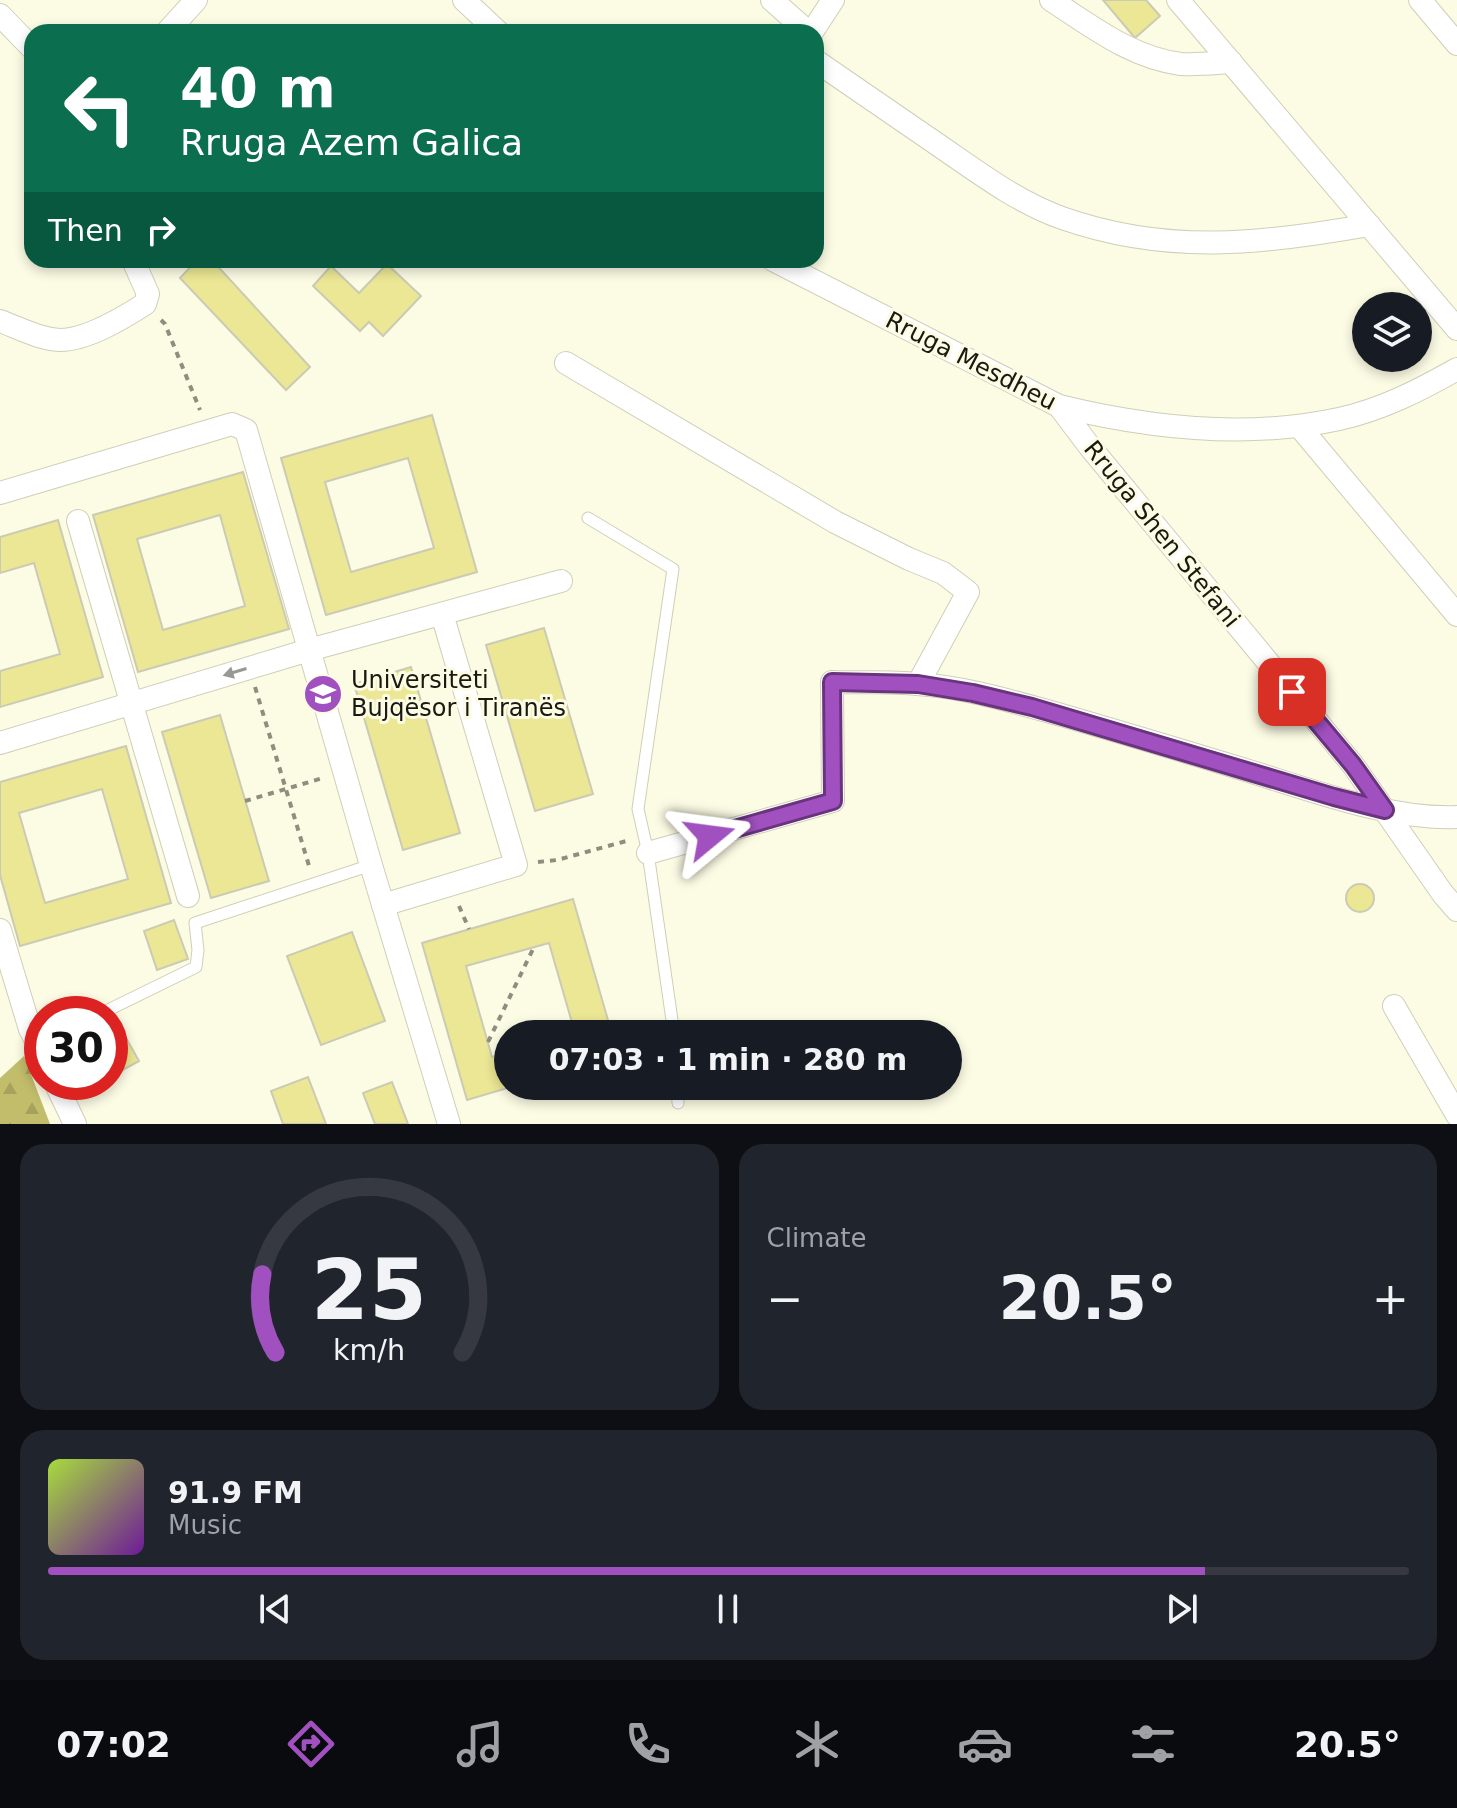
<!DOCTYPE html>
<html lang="en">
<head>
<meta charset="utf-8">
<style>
  :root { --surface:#171b24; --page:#20242c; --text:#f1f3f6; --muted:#9ea1a6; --line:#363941; --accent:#a150c0 }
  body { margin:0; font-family:"DejaVu Sans",sans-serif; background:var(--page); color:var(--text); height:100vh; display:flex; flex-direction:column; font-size:30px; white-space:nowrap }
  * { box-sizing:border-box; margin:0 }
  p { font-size:26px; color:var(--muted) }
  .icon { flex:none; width:44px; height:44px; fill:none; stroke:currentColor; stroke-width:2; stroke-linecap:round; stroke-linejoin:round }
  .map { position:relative; height:1124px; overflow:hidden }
  .sheet { display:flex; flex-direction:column; gap:20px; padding:20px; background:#0d0f14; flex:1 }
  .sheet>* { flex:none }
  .banner { position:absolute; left:24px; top:24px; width:800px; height:244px; border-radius:24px; box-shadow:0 4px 12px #0003; background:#0b6e4f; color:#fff; overflow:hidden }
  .fabs { position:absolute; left:1352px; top:292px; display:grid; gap:16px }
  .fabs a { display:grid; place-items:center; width:80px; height:80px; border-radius:50%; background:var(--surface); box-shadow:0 4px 12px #0003; font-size:40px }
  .speed { position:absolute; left:24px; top:996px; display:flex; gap:16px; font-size:40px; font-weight:700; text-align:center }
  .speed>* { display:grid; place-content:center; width:104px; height:104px; border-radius:50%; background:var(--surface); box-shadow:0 4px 12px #0003; line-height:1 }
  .speed .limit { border:12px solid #d22; background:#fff; color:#111 }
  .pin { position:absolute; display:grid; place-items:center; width:68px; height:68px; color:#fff; margin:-34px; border-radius:16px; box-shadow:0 4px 12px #0006 }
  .me { position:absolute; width:88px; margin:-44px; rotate:74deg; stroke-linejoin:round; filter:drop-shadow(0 0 6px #0008) }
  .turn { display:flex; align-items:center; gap:28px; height:168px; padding:0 24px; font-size:36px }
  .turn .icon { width:104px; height:104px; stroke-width:2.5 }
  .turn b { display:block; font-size:56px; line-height:68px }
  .then { display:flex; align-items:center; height:76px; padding:0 24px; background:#0003; gap:16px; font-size:30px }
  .big { font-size:60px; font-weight:700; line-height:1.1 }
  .sheet .card { flex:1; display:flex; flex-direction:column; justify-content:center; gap:12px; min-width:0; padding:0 28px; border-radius:24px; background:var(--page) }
  .sheet .dial { align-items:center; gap:0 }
  .dial svg { height:208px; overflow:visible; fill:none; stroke:var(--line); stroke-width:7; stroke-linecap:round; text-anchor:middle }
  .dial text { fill:var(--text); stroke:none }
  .song { display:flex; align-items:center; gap:24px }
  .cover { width:96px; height:96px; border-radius:12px; background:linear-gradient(135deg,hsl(80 70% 55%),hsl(280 70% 35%)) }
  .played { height:8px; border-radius:4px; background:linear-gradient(90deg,var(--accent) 85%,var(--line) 85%) }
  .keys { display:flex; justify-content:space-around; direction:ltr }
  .heat { display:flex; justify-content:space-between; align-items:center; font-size:44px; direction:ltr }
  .sheet .tiles { flex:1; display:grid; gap:20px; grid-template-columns:1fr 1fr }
  .card:last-child { grid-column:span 2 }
  .trip { position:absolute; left:494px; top:1020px; width:468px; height:80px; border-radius:40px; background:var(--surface); box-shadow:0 4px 12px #0003; font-weight:700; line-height:80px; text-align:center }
  .tab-bar { display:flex; height:128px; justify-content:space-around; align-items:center; background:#090b0e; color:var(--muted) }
  .tab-bar .icon { width:56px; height:56px }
  .tab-bar .current { color:var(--accent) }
  .tab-bar b { font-size:36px; color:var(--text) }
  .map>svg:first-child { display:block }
  .forest { fill:url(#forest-firs) }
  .building { fill:#ebe794; stroke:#cbcbb5; stroke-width:2; fill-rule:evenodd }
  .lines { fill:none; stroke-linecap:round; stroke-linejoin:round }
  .lane-casing { stroke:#cfcfb9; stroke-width:13 }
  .street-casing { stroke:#cfcfb9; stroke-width:24 }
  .path { stroke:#8e8d7e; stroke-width:4; stroke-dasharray:6 6; stroke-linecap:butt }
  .lane { stroke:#fff; stroke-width:11 }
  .street { stroke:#fff; stroke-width:22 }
  .oneway { fill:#989894 }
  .route-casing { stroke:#69347d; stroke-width:20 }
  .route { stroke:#a150c0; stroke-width:14 }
  .labels { text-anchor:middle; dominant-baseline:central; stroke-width:6; stroke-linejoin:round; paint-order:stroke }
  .street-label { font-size:24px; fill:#191911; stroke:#fcfbe4 }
  .poi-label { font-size:24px; fill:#191911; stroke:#fcfbe4; text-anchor:start }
</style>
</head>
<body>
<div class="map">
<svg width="1457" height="1124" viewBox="0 0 1457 1124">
  <defs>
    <pattern id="forest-firs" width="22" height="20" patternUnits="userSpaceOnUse" patternTransform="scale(2)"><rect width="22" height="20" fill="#c2bd6b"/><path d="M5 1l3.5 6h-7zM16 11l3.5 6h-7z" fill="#a6a25c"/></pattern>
  </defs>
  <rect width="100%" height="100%" fill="#fcfbe4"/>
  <path class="forest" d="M24,1056L50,1124H0V1078Z"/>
  <g class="building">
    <path d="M1103,0H1146L1160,16L1135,38Z"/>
    <path d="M197,260H212L310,367L286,390L180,278Z"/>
    <path d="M387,264L421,296L383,336L369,322L360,331L313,286L331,266L359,293Z"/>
    <path d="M432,415L477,572L326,615L281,458ZM408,458L434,548L351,572L325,482Z"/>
    <path d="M243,472L289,629L138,672L93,515ZM220,515L245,606L163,630L137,539Z"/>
    <path d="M58,520L103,677L0,707V671L60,654L34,563L0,573V537Z"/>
    <path d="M544,628L593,794L535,811L486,645Z"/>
    <path d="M411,667L460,833L403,850L354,684Z"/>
    <path d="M220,715L269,881L211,898L162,732Z"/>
    <path d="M126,746L171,903L20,946L0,875V782ZM102,789L128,879L45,903L19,813Z"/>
    <circle cx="1360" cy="898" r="14"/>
    <path d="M573,899L612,1034H571L575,1033L549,943L466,966L492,1057L508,1052V1086H514L467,1100L422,943Z"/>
    <path d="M174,920L188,959L157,970L144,931Z"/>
    <path d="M352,932L385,1021L321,1045L287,956Z"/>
    <path d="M112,1013L139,1061L110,1077V1014Z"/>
    <path d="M308,1077L326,1124H283L271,1091Z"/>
    <path d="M392,1082L408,1124H375L363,1093Z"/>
  </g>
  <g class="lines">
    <g class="lane-casing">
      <g id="lane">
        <path d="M588,518L673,569L638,809L648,853L674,1034"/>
        <path d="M100,1014L196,967L198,950L195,923L371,865"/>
        <path d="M677,1086L678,1103"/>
      </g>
    </g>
    <g class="street-casing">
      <g id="street">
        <path d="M464,0L498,32"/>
        <path d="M772,0L808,32"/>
        <path d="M1051,0C1091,26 1132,58 1181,64C1197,65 1215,63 1231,62"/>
        <path d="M1178,0L1457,329"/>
        <path d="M1420,0L1457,44"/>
        <path d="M0,15L32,48"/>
        <path d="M167,32L196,0"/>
        <path d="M812,32L833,0"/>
        <path d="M816,61C860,91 903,121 947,151C983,176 1020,203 1062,218C1167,255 1263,244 1369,225"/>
        <path d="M773,260L1059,406C1149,428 1247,439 1339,419C1381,410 1420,390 1457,369"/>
        <path d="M0,321C19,328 39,339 60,340C87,340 123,318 145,304L148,294L133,260"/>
        <path d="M566,363L835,522L909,559L943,573L968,592L918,684"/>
        <path d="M1059,406L1090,447L1353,765L1443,894L1457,910"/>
        <path d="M1299,426L1457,615"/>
        <path d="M0,493L232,424L246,430L371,865L449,1124"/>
        <path d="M78,521L188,896"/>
        <path d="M0,743L309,650L561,581"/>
        <path d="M648,853L833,801L832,682C861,683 889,681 917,684C967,687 1017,703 1065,716C1123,733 1181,750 1239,768C1306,788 1387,820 1457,817"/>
        <path d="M383,905L516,865L442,614"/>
        <path d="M0,930L30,1029L42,1053"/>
        <path d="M1394,1006L1457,1115"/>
        <path d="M55,1082L75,1124"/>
      </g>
    </g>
    <g class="path">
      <path d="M161,320L165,324L200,410"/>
      <path d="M255,687L310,869"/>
      <path d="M245,801L323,778"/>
      <path d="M538,862L557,860L630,840"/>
      <path d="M459,906L469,929"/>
      <path d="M488,1042L534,947"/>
    </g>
    <use href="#lane" class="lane"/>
    <use href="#street" class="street"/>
  </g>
  <defs><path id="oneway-solid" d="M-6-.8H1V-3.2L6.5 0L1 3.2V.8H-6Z" transform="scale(2)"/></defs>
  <use class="oneway" href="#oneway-solid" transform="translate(235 672) rotate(163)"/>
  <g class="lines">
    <g class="route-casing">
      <path id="route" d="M710,836L833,801L832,682L918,684L973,693L1032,707L1334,797L1385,810L1353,765L1292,692"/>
    </g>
    <use href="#route" class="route"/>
  </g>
  <defs>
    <g id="university-disc" transform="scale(2)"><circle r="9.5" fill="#a150c0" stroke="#fcfbe4"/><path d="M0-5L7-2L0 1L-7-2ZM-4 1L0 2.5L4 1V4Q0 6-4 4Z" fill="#fff"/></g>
  </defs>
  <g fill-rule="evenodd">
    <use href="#university-disc" x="323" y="694"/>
  </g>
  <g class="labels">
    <g class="street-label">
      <text transform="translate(971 361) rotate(27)">Rruga Mesdheu</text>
      <text transform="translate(1162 534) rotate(51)">Rruga Shen Stefani</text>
    </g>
    <g class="poi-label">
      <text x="351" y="680">Universiteti<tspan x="351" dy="28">Bujqësor i Tiranës</tspan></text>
    </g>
  </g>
</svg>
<div class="fabs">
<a><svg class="icon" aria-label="layers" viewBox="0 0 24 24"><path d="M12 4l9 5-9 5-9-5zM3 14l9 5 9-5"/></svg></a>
</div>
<div class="speed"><div class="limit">30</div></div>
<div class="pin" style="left:1292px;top:692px;background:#d93025"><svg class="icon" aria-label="arrive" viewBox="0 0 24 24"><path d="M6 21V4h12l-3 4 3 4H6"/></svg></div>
<svg class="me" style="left:710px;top:836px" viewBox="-20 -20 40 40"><path d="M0-17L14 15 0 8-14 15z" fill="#a150c0" stroke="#fff" stroke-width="4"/></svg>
<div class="trip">07:03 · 1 min · 280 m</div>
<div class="banner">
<div class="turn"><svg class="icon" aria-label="left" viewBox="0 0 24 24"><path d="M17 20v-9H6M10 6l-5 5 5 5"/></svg><div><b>40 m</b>Rruga Azem Galica</div></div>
<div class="then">Then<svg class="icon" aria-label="right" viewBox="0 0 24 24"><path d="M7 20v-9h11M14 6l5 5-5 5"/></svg></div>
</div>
</div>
<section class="sheet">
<div class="tiles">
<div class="card dial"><svg viewBox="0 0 100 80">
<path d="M14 69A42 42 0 1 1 86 69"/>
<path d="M14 69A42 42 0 0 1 9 39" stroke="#a150c0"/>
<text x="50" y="56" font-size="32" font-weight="700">25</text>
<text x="50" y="72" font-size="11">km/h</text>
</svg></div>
<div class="card"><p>Climate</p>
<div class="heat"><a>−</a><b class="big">20.5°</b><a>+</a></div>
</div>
<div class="card">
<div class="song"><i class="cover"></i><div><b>91.9 FM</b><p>Music</p></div></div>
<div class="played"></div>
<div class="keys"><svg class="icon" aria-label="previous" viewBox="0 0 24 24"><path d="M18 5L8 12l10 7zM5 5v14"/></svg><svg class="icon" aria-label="pause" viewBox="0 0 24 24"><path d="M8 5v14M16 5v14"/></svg><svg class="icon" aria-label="next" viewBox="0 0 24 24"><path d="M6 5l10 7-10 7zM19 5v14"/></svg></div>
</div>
</div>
</section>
<nav class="tab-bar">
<b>07:02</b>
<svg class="icon current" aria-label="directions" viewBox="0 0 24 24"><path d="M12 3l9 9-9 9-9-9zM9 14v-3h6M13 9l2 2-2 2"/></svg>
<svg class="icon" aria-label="music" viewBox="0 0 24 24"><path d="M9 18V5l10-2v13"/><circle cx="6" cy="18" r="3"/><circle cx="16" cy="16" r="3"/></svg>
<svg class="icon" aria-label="phone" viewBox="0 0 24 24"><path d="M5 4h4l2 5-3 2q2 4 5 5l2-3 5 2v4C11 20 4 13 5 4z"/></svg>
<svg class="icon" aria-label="climate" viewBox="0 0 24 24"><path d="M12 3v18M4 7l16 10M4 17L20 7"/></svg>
<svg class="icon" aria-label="car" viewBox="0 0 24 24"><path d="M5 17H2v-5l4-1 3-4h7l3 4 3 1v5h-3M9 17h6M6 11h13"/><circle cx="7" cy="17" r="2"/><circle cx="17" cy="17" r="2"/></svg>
<svg class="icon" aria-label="filters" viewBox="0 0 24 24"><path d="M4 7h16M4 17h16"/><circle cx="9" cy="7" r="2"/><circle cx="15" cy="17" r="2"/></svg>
<b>20.5°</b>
</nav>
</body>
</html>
